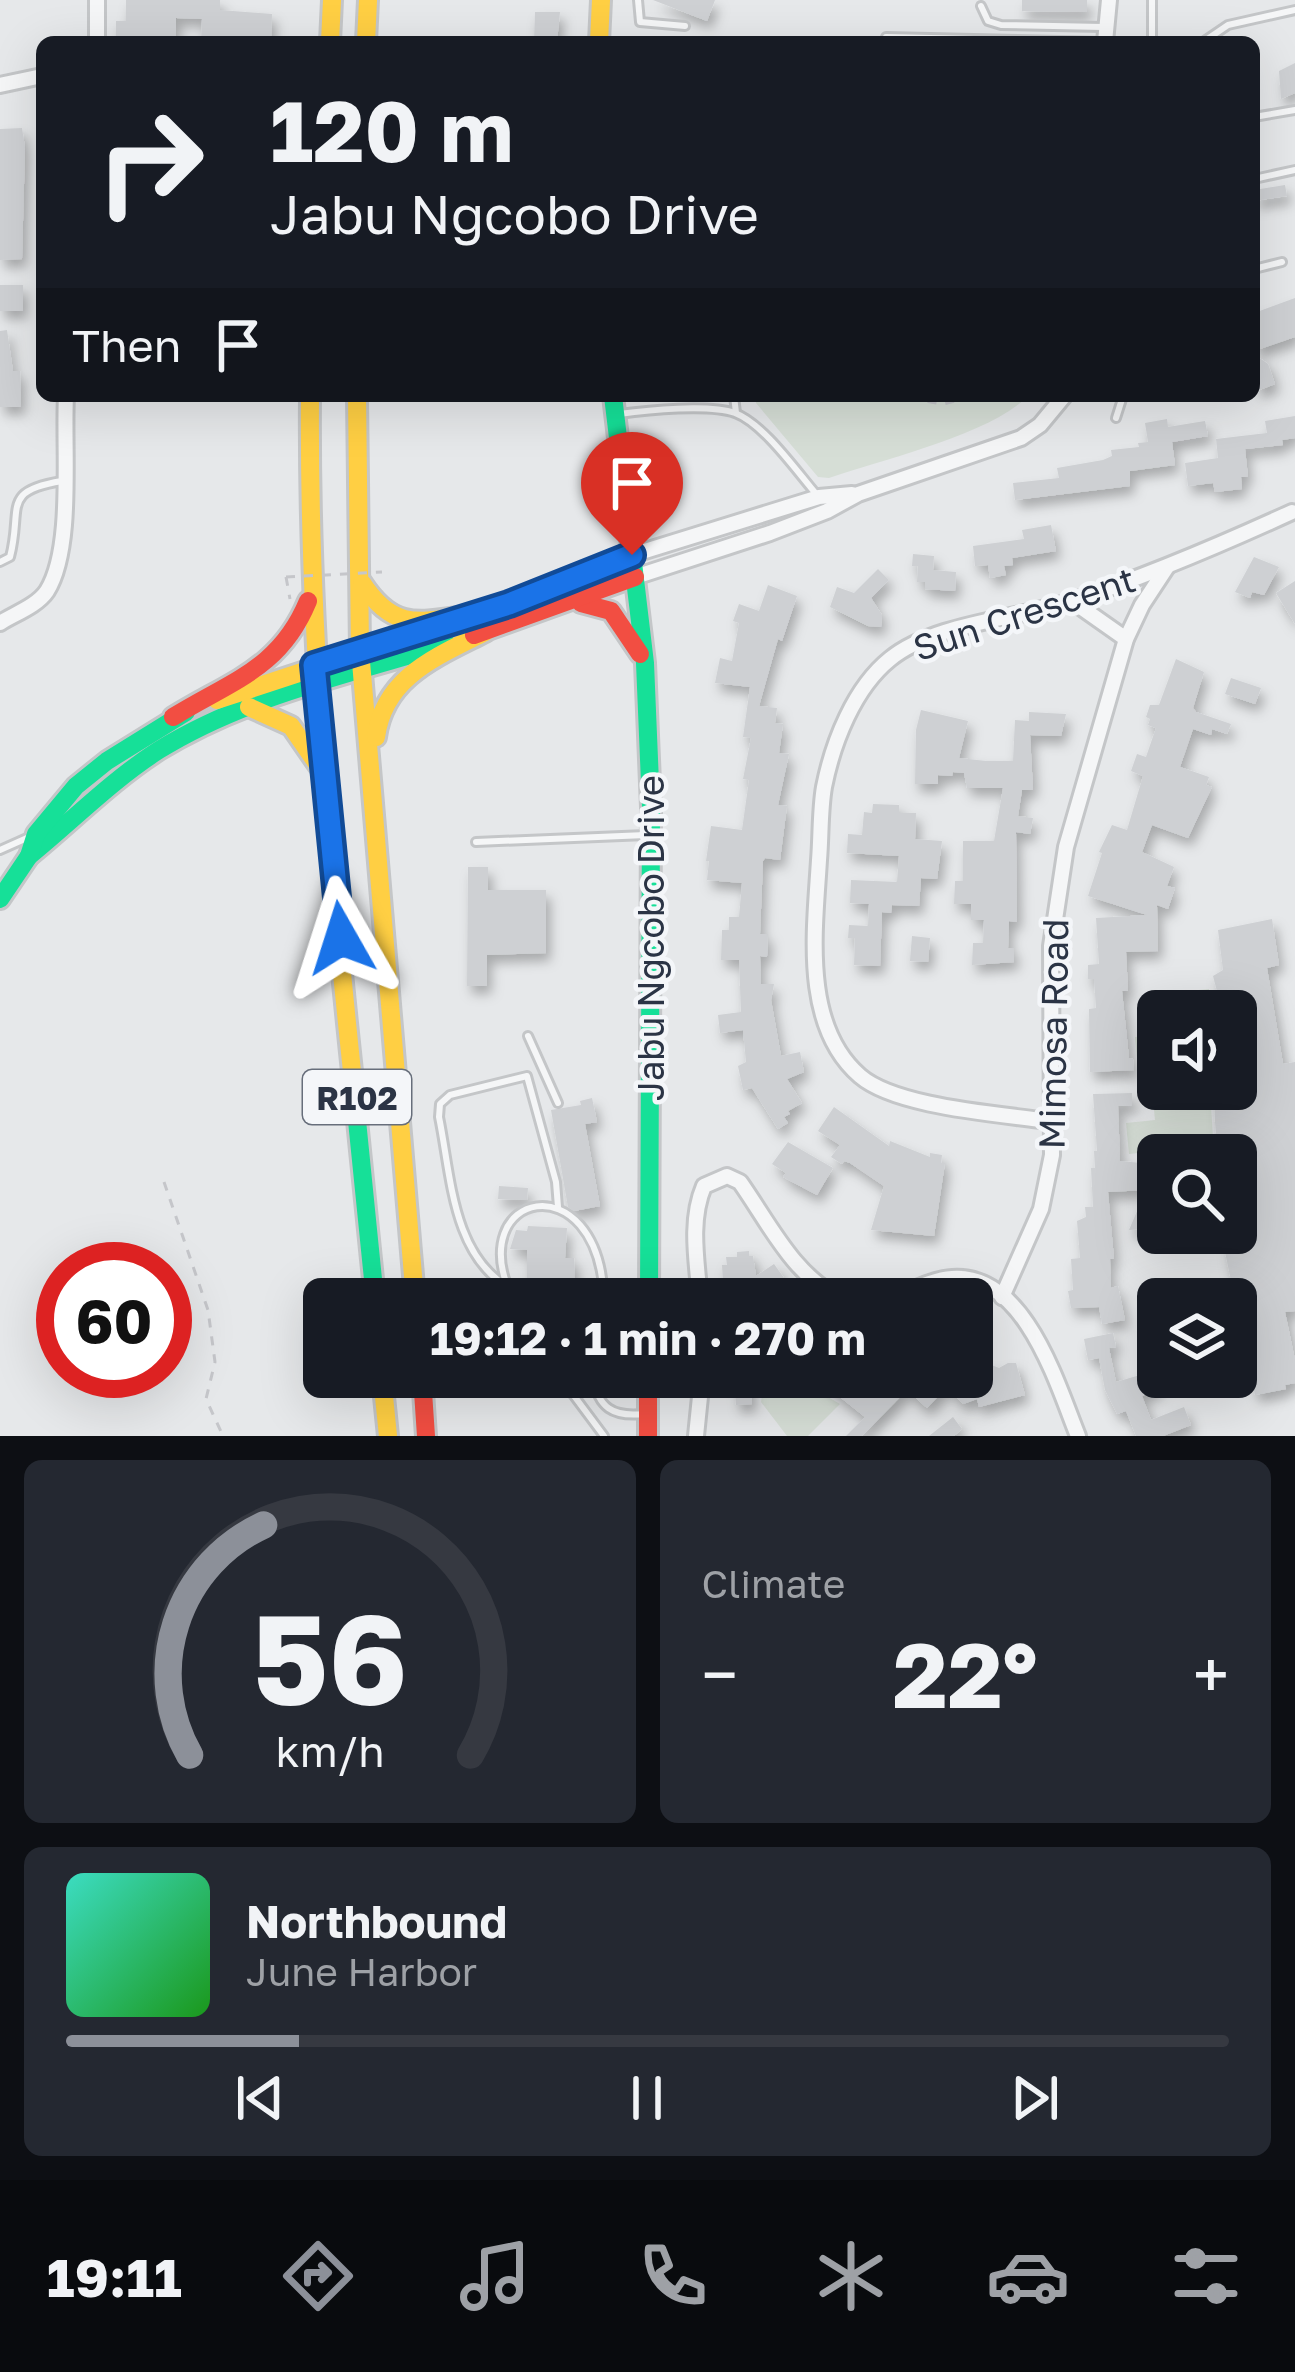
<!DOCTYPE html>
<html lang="en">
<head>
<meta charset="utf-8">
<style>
  :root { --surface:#171b24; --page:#242831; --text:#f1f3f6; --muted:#9ea1a6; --line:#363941; --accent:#8c9099 }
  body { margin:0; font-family:"Golos Text",sans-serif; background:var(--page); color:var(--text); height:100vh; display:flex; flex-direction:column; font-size:45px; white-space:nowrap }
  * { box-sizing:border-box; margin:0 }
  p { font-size:39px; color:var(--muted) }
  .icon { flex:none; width:66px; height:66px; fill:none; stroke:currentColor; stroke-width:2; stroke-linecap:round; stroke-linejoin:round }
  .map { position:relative; height:1436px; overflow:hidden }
  .sheet { display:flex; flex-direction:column; gap:24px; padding:24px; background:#0d0f14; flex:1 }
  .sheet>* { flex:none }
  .banner { position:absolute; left:36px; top:36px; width:1224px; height:366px; border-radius:18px; box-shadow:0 12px 48px #0002; background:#171b24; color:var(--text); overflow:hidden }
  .tools { position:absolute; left:1137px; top:990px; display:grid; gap:24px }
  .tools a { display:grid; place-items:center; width:120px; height:120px; border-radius:18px; background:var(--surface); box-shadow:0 12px 48px #0002; font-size:60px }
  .speed { position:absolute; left:36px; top:1242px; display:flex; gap:24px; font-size:60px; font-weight:700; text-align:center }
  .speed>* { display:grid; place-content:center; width:156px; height:156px; border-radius:50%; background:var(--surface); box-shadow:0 12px 48px #0002; line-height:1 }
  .speed .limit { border:18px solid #d22; background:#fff; color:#111 }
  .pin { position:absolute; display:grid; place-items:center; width:102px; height:102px; color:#fff; margin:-123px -51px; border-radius:50% 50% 50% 0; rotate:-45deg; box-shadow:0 0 12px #0007 }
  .pin .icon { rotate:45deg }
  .me { position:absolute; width:132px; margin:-66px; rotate:354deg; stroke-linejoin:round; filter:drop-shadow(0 0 9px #0008) }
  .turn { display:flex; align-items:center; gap:42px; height:252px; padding:0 36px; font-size:54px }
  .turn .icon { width:156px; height:156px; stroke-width:2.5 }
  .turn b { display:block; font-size:84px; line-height:102px }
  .then { display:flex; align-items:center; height:114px; padding:0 36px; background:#0003; gap:24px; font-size:45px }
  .big { font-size:90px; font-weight:700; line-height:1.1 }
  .sheet .widget { flex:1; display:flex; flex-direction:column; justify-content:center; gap:18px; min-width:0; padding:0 42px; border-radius:18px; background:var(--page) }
  .sheet .dial { align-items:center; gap:0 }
  .dial svg { height:312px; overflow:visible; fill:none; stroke:var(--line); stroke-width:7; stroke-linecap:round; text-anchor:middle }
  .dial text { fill:var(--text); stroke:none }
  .song { display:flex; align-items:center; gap:36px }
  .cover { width:144px; height:144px; border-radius:18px; background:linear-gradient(135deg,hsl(170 70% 55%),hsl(120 70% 35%)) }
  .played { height:12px; border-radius:6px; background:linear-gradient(90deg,var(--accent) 20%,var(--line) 20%) }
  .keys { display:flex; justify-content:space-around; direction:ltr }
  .heat { display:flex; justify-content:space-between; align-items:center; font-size:66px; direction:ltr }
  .sheet .tiles { flex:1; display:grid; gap:24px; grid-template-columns:1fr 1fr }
  .widget:last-child { grid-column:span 2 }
  .trip { position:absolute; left:303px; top:1278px; width:690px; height:120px; border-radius:18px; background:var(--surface); box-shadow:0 12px 48px #0002; font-weight:700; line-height:120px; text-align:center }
  .tab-bar { display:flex; height:192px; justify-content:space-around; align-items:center; background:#090b0e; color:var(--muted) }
  .tab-bar .icon { width:84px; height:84px }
  .tab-bar .on { color:var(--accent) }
  .tab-bar b { font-size:54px; color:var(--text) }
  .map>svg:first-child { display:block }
  .green { fill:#d6ded6 }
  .building { fill:#ced0d3; filter:url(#shadow) }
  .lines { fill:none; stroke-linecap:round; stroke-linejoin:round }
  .lane-casing { stroke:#c4c6c8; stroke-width:12 }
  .street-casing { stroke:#c4c6c8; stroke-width:20 }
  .fast-casing { stroke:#c4c6c8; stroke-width:24 }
  .slow-casing { stroke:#c4c6c8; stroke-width:24 }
  .jam-casing { stroke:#c4c6c8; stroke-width:24 }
  .path { stroke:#c5c6ca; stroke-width:3; stroke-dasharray:9 9; stroke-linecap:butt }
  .lane { stroke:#f5f6f7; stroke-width:6 }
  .street { stroke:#f5f6f7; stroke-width:14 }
  .fast { stroke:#16e098; stroke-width:18 }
  .slow { stroke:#ffcf43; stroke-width:18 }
  .jam { stroke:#f24e42; stroke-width:18 }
  .path-bridge { stroke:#c5c6ca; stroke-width:3; stroke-dasharray:9 9; stroke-linecap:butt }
  .route-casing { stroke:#114b97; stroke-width:30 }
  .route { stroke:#1a73e8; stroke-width:21 }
  .labels { text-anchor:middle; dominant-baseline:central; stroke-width:9; stroke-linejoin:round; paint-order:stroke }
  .shield { fill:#f4f6f9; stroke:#676e7b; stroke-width:3 }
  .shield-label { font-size:33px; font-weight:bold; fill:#2b3445 }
  .street-label { font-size:36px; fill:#2b3445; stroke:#f4f6f9 }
</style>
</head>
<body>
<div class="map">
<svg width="1295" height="1436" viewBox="0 0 1295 1436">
  <defs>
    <filter id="shadow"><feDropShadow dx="4.5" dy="8" stdDeviation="6" flood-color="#0004"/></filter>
  </defs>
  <rect width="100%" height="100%" fill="#e6e8ea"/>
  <g class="green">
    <path d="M756,396H1028C989,435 883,459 829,478L818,477L756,403Z"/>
    <path d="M1209,989V1011H1159L1157,994Z"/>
    <path d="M1158,1035V1089H1210L1214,1155H1160L1159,1151L1129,1154L1126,1123L1155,1120L1151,1080H1139L1135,1037Z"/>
    <path d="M1163,1233H1223L1224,1240L1165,1250Z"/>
    <path d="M765,1377H809L811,1387L840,1404L808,1436H787L761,1402Z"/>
  </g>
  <g class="building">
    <path d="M126,0H220V10L272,14L271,42H201L202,19L176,18V42H116V21H126Z"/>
    <path d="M653,0H715L707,21Z"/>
    <path d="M1022,0H1087V12L1022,11Z"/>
    <path d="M535,12H560L557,41L534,42Z"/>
    <path d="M1295,63V93L1281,99L1279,71Z"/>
    <path d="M22,128L25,148L22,259L0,260V129Z"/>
    <path d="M1285,185L1287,196L1254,201V190Z"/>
    <rect x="0" y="285" width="23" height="26"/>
    <path d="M1295,298V337L1254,351V313Z"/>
    <path d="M7,330L13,371H20L21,407H0V331Z"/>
    <path d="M1254,354L1268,364L1275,384L1257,391Z"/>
    <path d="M1295,416V438L1282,440L1283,445L1245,449L1248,477H1241L1242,489L1215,492L1213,483L1188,486L1185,463L1218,458L1216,439L1267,433L1265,421Z"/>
    <path d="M1167,419L1168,427L1205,421L1208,436L1172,442L1175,465L1130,471V486L1015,500L1013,483L1059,478L1057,468L1103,460L1112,456L1111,450L1139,447L1138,443L1148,442L1145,423Z"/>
    <path d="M1051,525L1056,551L1012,558L1013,565L1004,566L1006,575L990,578L988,565L975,566L973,546L1024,539L1022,530Z"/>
    <path d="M913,554L934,556L933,570L956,572L955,591L925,589V582H917L918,566H912Z"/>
    <path d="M1254,557L1279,567L1264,595L1252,592L1250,598L1235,592Z"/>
    <path d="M878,569L889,580L871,598L882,615L881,627L868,626L830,607L837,587L854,593Z"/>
    <path d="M1295,581V624L1276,593Z"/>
    <path d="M768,585L797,596L782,641L778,639L759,706L777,708L775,723L783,724L779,753L789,754L778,805L787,806L780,860L765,858L763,861L760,934H768L767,957L760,956L761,984H774L771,1000L781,1056L800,1052L804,1072L787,1079L802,1103L788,1111L790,1114L784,1117L788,1123L778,1129L752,1088L743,1090L738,1066L746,1062L743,1030L720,1033L718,1015L741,1012L739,960H721L722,930H729V917H739L742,883L707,880L709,861H706L711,826L742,830L749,780L743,779L751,738L743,737L750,687L715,683L720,658L732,661L739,623L733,621L739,604L759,611Z"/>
    <path d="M1176,659L1204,672L1193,708L1196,712L1231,724L1227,734L1212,729L1211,735L1193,729L1180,767L1209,777L1206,785L1212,787L1188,838L1152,825L1142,852L1174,867L1167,886L1175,888L1168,909L1157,905L1158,951L1126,952L1128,991H1122L1129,1058L1133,1059L1134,1070L1090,1072L1089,1009L1096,1008L1094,979H1088V965L1099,964L1096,918L1147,915L1088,896L1102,853L1099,852L1112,825L1127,830L1143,776L1131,771L1137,754L1146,757L1156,728L1148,725L1150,719L1146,717L1150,705H1159Z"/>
    <path d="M1231,678L1261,688L1255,704L1225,694Z"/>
    <path d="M921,710L968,721L959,758L986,761H1013L1015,720L1029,721V712L1066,714L1061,736L1030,735L1033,790H1022L1018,816L1033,818L1030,834L1016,832L1017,922L1009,921L1008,948H1014V962L972,965L973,943H983L984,920H971V904H954L955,881H963V841H994L1003,788H967L964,773L953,772L952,776L938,775V784H915L916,730Z"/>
    <path d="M873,804L899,805V813H916L915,839L942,841L937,879L921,878L919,906L892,905L891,913L882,912L880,966L854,965L855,938H848L849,925L868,926L869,904L850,903L851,880L897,882L899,856L847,853L848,834L862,835L864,812L872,813Z"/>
    <path d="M468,867H488V890H546V953L487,955V986H467Z"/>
    <path d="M1272,919L1279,965L1267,968L1283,1064L1295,1062V1311L1285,1312L1295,1360V1383L1285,1385L1286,1389L1255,1395L1225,1252L1226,1233H1236V1155H1218L1215,1122L1214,1089H1236V1011H1203L1219,999L1213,976L1223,970L1218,930Z"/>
    <path d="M912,936L930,938L928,962L910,961Z"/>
    <path d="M1132,1093V1106H1118L1120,1161L1141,1163L1142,1177L1151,1176L1158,1161L1157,1228L1129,1230L1146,1190L1108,1192L1114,1259H1110L1111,1288L1118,1286L1125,1320L1102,1324L1099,1307L1071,1308L1068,1291L1073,1290L1071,1259L1080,1258L1077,1221L1086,1217L1085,1207H1093L1091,1168H1095L1094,1151H1097L1093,1094Z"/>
    <path d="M592,1098L597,1122L585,1124L600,1206L574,1211L568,1207L551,1110L581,1105L580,1101Z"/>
    <path d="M834,1107L889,1146L890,1141L930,1157V1153L942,1155L941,1163H945L934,1236L871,1230L884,1186L850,1163L844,1161L842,1164L831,1157L840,1145L818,1131Z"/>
    <path d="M788,1142L833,1168L817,1195L783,1177L786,1173L772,1164Z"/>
    <path d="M499,1186L528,1188L527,1200L498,1199Z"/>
    <path d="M528,1226L567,1228L565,1258H574L576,1299H527V1250L510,1249L516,1230L527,1231Z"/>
    <path d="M749,1251V1256H753L756,1276L774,1264L784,1278L770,1288L783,1299H724L722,1265H727L726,1257H737V1252Z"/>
    <path d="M1113,1333L1116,1347L1109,1348L1116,1382L1154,1371L1160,1388L1142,1396L1151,1420L1184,1407L1191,1425L1163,1436H1136L1126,1411L1117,1414L1105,1390L1099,1358L1088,1360L1084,1339Z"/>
    <path d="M1008,1363H1016L1025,1395L979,1407L977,1399L963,1404L947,1387L927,1408L907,1390L862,1436H846L865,1417L815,1377H972V1365L983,1374L989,1364L999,1368Z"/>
    <path d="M734,1377H750L752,1404L736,1405Z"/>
    <path d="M953,1417L962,1429L954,1436H929Z"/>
  </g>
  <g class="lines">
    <g class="lane-casing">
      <g id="lane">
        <path d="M638,0L640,22L685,26"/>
        <path d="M1152,0V42"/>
        <path d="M981,6L988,21L1001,25L1103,27"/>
        <path d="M886,37L1105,42"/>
        <path d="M1203,42L1228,25L1295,10"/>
        <path d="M1254,117L1295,110"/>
        <path d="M1254,179L1295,170"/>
        <path d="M1254,269L1282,262"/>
        <path d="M734,396L736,413"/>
        <path d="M619,414C648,410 709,404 735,413C764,424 797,472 817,495"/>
        <path d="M1116,418L1123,396"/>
        <path d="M0,562L10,557C23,508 0,491 62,481"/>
        <path d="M476,842L646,835"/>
        <path d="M0,850L27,838"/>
        <path d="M528,1036L558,1103"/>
        <path d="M508,1287C452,1254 451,1175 439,1117L440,1104L450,1095L527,1076L556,1182L558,1207"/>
        <path d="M513,1299C460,1191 599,1160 604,1299"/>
        <path d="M560,1377L604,1436"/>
        <path d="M593,1377C598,1408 613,1417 643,1414"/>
      </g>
    </g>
    <g class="street-casing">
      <g id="street">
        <path d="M97,42V0"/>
        <path d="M1105,42L1109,0"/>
        <path d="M0,85L42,76"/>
        <path d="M632,555L819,497L852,494"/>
        <path d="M635,577L770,533L827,511L858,494L1021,438L1040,425L1064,396"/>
        <path d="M1072,601L1126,639"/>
        <path d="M0,623C14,614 37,606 47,591C74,548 63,447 66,396"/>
        <path d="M1054,1122C1004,1114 897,1108 860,1076C801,1025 815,929 819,860C821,836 820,810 824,787C833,742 854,688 890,659C934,623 1017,619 1072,601C1147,576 1220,545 1292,512"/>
        <path d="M1002,1297L1041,1209L1052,1155L1051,946L1066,847L1126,639L1142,605L1167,567"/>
        <path d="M700,1299C697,1262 689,1221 704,1186L727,1176L740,1182C769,1223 794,1277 842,1299"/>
        <path d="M890,1299C909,1292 932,1279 952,1278C1025,1273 1057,1384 1078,1436"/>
        <path d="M696,1436L702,1377"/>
      </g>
    </g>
    <g class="fast-casing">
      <g id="fast">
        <path d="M613,396L645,663L651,807L649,1299"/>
        <path d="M29,856C72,821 112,780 159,750C246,696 351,674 447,644"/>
        <path d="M0,899L29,856L36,834L76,786L107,761L186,712"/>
        <path d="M353,1081L375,1299"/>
      </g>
    </g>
    <g class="slow-casing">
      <g id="slow">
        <path d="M330,42L332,0"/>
        <path d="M366,42L368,0"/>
        <path d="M599,42L601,0"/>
        <path d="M310,396C308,626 329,853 353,1081"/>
        <path d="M357,396L360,650L415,1299"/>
        <path d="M362,583C392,629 416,623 465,616"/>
        <path d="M217,700L509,604L632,555"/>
        <path d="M249,707L291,726L318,765"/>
        <path d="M376,737C384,677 436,657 485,632"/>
        <path d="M382,1377L388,1436"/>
      </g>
    </g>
    <g class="jam-casing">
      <g id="jam">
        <path d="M581,603L611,611L640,654"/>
        <path d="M474,635L635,577"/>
        <path d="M173,717C231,681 280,669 308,601"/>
        <path d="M422,1377L426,1436"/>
        <path d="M648,1377V1436"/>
      </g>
    </g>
    <g class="path">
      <path d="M892,396L943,404L976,396"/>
      <path d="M286,577L290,599"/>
      <path d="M164,1182L208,1310L215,1362L206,1399L223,1436"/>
    </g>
    <use href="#lane" class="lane"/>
    <use href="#street" class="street"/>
    <use href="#fast" class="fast"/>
    <use href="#slow" class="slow"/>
    <use href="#jam" class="jam"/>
    <path class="path-bridge" d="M286,577L382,572"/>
  </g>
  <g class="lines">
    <g class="route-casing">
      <path id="route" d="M341,938L314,665L509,604L632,555"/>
    </g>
    <use href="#route" class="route"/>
  </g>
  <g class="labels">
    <rect class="shield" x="303" y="1070" width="108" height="54" rx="9"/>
    <g class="shield-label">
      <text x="357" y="1097">R102</text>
    </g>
    <g class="street-label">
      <text transform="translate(1024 613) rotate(-18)">Sun Crescent</text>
      <text transform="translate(650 938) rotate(-90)">Jabu Ngcobo Drive</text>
      <text transform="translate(1053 1034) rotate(-89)">Mimosa Road</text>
    </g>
  </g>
</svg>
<div class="tools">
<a><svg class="icon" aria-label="sound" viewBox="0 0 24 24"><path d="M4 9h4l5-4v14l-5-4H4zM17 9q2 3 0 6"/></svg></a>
<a><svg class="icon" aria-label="search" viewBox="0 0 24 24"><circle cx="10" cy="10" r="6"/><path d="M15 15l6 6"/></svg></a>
<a><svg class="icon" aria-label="layers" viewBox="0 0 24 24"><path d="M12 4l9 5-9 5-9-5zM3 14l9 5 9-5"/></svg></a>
</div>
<div class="speed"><div class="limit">60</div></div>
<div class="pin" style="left:632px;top:555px;background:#d93025"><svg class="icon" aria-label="arrive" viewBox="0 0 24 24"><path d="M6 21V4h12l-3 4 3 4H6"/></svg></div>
<svg class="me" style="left:341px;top:938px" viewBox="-20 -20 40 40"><path d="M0-17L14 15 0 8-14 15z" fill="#1a73e8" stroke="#fff" stroke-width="4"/></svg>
<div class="trip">19:12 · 1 min · 270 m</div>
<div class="banner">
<div class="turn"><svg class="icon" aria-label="right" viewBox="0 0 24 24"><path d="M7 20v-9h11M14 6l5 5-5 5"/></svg><div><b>120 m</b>Jabu Ngcobo Drive</div></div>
<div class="then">Then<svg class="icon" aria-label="arrive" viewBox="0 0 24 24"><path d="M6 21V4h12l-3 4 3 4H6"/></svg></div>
</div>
</div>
<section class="sheet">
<div class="tiles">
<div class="widget dial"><svg viewBox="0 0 100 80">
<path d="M14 69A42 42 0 1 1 86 69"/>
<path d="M14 69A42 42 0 0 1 33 10" stroke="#8c9099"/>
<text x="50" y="56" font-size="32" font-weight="700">56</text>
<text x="50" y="72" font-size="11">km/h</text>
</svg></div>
<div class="widget"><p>Climate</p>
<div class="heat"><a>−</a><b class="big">22°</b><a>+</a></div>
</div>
<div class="widget">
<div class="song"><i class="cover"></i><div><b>Northbound</b><p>June Harbor</p></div></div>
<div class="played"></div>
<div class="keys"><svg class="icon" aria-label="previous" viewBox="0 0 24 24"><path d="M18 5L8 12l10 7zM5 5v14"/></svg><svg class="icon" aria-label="pause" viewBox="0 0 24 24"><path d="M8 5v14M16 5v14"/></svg><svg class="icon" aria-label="next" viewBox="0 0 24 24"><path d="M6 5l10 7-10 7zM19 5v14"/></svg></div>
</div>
</div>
</section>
<nav class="tab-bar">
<b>19:11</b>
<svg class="icon on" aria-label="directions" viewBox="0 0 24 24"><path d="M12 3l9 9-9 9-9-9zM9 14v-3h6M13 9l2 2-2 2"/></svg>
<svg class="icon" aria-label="music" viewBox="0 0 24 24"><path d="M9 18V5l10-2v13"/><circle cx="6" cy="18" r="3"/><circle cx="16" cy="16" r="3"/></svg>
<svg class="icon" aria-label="phone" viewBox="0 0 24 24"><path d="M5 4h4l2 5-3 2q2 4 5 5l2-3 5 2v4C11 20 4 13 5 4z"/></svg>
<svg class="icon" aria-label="climate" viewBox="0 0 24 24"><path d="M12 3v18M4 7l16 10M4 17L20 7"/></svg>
<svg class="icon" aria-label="car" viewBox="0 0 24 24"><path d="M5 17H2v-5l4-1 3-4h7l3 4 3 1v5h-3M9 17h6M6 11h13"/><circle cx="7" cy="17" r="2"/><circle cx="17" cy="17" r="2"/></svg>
<svg class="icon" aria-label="filters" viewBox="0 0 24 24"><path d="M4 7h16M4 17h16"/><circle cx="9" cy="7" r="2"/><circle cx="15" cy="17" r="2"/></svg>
</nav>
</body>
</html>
